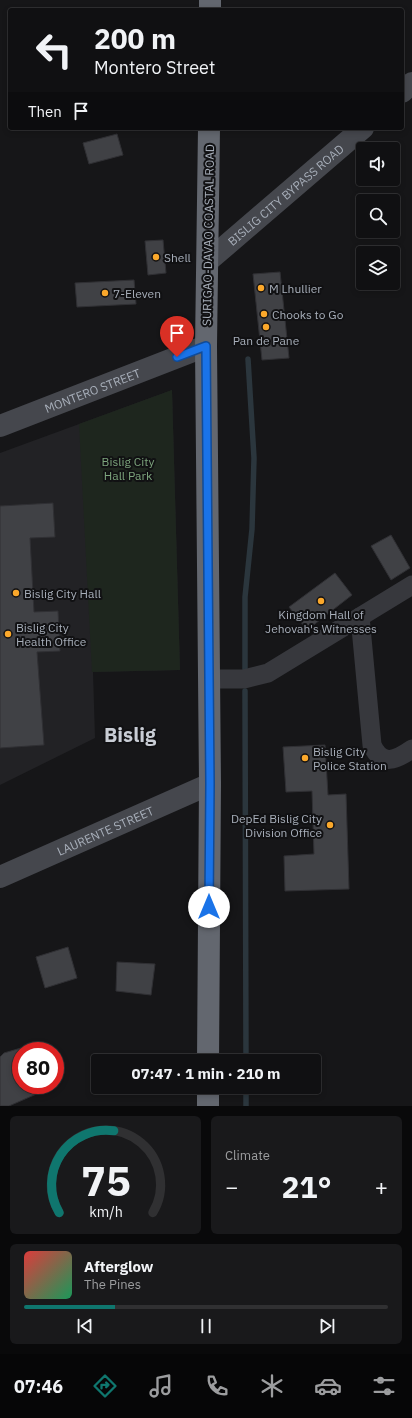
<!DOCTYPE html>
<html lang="en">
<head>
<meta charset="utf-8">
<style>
  :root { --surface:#101012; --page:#19191b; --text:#f1f3f6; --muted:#9c9d9f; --line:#303032; --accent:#0f766e }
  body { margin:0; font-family:"IBM Plex Sans",sans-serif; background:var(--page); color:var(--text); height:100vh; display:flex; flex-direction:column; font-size:15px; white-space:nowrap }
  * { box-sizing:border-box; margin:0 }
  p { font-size:13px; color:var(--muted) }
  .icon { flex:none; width:22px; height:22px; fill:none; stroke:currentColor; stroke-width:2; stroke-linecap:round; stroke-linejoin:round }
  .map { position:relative; height:1106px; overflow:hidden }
  .details { display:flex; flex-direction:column; gap:10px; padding:10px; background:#09090a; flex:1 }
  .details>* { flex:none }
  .top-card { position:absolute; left:8px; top:8px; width:396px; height:122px; border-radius:4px; box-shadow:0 2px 6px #0003,0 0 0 1px var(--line); background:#101012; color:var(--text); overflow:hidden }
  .fabs { position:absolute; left:356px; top:142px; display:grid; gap:8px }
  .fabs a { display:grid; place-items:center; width:44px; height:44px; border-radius:4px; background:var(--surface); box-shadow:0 2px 6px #0003,0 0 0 1px var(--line); font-size:20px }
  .speed { position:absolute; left:12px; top:1042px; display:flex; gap:8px; font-size:20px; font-weight:700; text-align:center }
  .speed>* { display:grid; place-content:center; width:52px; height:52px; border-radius:50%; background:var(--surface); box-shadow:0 2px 6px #0003,0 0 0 1px var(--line); line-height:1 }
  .speed .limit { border:6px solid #d22; background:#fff; color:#111 }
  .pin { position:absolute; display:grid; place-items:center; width:34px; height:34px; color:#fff; margin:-41px -17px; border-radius:50% 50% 50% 0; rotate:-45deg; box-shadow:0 0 4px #0007 }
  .pin .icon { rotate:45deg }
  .me { position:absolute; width:44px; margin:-22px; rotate:0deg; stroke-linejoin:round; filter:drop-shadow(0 0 3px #0008) }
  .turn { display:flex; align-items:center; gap:14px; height:84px; padding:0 20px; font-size:18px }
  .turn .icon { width:52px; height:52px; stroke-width:2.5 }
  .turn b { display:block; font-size:28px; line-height:34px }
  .then { display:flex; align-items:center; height:38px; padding:0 20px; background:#0003; gap:8px; font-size:15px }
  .big { font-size:30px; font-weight:800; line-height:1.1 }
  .details .widget { flex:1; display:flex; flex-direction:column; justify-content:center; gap:6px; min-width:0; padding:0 14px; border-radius:6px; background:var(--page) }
  .details .dial { align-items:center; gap:0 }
  .dial svg { height:104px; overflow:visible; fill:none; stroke:var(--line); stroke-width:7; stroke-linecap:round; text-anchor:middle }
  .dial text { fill:var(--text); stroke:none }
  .song { display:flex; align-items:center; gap:12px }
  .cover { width:48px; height:48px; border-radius:6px; background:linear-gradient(135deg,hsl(0 70% 55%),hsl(150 70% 35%)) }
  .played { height:4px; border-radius:2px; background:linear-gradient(90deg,var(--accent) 25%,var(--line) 25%) }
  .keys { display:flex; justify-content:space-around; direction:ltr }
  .heat { display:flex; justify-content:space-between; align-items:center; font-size:22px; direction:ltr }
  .details .tiles { flex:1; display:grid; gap:10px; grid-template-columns:1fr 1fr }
  .widget:last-child { grid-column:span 2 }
  .trip { position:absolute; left:91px; top:1054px; width:230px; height:40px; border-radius:4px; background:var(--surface); box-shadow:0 2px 6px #0003,0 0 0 1px var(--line); font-weight:800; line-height:40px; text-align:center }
  .tab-bar { display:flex; height:64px; justify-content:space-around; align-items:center; background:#060607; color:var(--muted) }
  .tab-bar .icon { width:28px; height:28px }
  .tab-bar .current { color:var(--accent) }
  .tab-bar b { font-size:18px; color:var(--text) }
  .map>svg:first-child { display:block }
  .built { fill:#222225 }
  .green { fill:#1e261e }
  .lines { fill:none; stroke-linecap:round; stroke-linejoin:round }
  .stream { stroke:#2b363d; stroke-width:5.5 }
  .building { fill:#404145; stroke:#303034 }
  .street { stroke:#37383d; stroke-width:19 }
  .secondary { stroke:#45474d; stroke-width:22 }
  .highway { stroke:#63676f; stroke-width:22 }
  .route-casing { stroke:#114b97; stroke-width:10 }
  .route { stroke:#1a73e8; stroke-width:7 }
  .poi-dot { fill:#fba82b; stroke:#111113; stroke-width:1.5 }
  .labels { text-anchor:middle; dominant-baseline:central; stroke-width:4; stroke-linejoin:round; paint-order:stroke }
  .street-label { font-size:12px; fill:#a7aeb9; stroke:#111113 }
  .poi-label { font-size:12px; fill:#a7aeb9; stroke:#111113; text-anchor:start }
  .park-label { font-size:12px; fill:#7da57d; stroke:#111113 }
  .town-label { font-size:20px; font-weight:bold; fill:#c9cdd5; stroke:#111113 }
</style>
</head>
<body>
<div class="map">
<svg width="412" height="1106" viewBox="0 0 412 1106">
  <rect width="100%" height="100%" fill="#161618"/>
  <path class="built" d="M172,390L180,670L93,672L95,738L0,785V453Z"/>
  <path class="green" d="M172,390L180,670L92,672L79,424Z"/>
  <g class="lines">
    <g class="stream">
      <path d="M245,669V597L252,529L254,458L248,359"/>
      <path d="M245,691L246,1061"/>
      <path d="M246,1087V1106"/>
    </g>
  </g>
  <g class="building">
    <path d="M117,134L123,155L89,164L83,143Z"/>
    <path d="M163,240L166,273L148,275L145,241Z"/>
    <path d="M280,272L289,358L262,360L253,274Z"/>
    <path d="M134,280L136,304L77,307L75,283Z"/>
    <path d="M53,503L55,537L30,538L34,612L58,611L60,651L37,652L44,745L0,748V506Z"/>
    <path d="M391,535L410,568L391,580L371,546Z"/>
    <path d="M335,573L352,595L307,630L289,607Z"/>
    <path d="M325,745L328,795L346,794L349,889L285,891L284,856L314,854L312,791L286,792L283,747Z"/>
    <path d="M68,947L77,978L45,988L36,957Z"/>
    <path d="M117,962L155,964L151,995L116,991Z"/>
    <path d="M21,1048V1085H57L9,1106H0V1057L4,1053Z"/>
  </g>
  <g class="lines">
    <g class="street">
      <path d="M360,617L372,745C382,767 396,760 412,749"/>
      <path d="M209,679H244L268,673L412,585"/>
    </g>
    <g class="secondary">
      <path d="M402,92L412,83"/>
      <path id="s1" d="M208,261L363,128"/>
      <path id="s2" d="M0,426L206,346"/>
      <path id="s3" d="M0,877L210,784"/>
    </g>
    <g class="highway">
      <path d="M210,10V0"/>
      <path d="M208,1061L210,784L206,346L209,128"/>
      <path d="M208,1106V1087"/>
    </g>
  </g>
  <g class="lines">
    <g class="route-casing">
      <path id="route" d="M177,357L206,346L210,784L209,907"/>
    </g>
    <use href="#route" class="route"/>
  </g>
  <g class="poi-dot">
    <circle cx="156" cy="257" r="4"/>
    <circle cx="261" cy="288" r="4"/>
    <circle cx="105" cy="293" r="4"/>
    <circle cx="264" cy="314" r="4"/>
    <circle cx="266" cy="327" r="4"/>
    <circle cx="16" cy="593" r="4"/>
    <circle cx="321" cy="601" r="4"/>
    <circle cx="8" cy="634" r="4"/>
    <circle cx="305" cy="758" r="4"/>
    <circle cx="330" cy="825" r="4"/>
  </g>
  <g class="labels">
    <g class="street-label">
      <text stroke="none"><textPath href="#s1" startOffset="102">BISLIG CITY BYPASS ROAD</textPath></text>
      <text transform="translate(208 235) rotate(-89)">SURIGAO-DAVAO COASTAL ROAD</text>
      <text stroke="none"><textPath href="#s2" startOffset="99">MONTERO STREET</textPath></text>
      <text stroke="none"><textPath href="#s3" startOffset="115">LAURENTE STREET</textPath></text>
    </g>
    <g class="poi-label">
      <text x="164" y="257">Shell</text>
      <text x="269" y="288">M Lhullier</text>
      <text x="113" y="293">7-Eleven</text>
      <text x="272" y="314">Chooks to Go</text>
      <text x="266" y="340" text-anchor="middle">Pan de Pane</text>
      <text x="24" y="593">Bislig City Hall</text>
      <text x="321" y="614" text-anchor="middle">Kingdom Hall of<tspan x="321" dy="14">Jehovah's Witnesses</tspan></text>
      <text x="16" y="627">Bislig City<tspan x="16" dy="14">Health Office</tspan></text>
      <text x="313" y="751">Bislig City<tspan x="313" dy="14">Police Station</tspan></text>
      <text x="322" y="818" text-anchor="end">DepEd Bislig City<tspan x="322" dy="14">Division Office</tspan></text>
    </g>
    <g class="park-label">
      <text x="128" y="461">Bislig City<tspan x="128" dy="14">Hall Park</tspan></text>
    </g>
    <g class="town-label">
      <text x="130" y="734">Bislig</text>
    </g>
  </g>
</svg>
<div class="fabs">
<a><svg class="icon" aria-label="sound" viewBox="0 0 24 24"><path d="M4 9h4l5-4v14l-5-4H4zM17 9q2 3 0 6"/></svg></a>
<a><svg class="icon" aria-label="search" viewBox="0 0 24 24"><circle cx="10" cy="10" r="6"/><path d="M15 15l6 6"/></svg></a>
<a><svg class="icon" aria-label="layers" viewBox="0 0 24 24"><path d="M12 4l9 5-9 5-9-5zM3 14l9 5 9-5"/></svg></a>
</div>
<div class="speed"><div class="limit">80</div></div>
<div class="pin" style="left:177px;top:357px;background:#d93025"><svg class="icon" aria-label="arrive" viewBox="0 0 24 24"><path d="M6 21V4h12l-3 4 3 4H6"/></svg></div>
<svg class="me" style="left:209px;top:907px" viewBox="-20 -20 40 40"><circle r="19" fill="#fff"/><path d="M0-13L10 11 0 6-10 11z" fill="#1a73e8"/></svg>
<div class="trip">07:47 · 1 min · 210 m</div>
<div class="top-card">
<div class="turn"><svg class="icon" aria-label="left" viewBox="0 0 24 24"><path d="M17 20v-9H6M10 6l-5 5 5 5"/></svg><div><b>200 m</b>Montero Street</div></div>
<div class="then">Then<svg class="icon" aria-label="arrive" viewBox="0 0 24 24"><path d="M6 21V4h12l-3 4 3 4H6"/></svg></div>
</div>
</div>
<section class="details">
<div class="tiles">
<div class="widget dial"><svg viewBox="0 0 100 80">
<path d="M14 69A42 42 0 1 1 86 69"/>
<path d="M14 69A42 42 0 0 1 56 6" stroke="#0f766e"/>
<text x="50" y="56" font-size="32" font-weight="700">75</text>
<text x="50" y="72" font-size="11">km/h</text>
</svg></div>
<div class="widget"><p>Climate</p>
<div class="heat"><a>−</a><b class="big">21°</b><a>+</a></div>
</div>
<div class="widget">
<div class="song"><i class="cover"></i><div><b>Afterglow</b><p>The Pines</p></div></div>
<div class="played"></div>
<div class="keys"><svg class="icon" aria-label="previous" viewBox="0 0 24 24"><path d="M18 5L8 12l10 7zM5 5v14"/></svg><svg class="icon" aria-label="pause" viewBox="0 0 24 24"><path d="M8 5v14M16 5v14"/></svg><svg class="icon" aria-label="next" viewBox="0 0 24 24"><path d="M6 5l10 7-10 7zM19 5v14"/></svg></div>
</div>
</div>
</section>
<nav class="tab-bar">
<b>07:46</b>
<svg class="icon current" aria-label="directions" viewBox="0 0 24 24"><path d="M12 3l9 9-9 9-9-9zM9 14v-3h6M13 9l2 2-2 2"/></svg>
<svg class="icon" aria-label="music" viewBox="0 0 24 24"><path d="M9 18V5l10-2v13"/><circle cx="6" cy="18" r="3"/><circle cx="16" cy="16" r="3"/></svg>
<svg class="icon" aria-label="phone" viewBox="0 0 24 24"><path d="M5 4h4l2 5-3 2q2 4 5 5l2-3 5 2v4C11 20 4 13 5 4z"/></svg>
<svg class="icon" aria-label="climate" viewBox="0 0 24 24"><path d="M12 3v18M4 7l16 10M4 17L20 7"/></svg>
<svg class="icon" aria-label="car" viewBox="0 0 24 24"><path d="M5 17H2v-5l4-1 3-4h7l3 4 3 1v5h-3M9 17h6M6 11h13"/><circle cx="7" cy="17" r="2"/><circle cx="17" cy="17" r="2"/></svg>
<svg class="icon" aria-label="filters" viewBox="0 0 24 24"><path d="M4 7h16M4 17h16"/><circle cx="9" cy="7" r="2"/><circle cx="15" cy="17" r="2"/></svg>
</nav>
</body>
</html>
